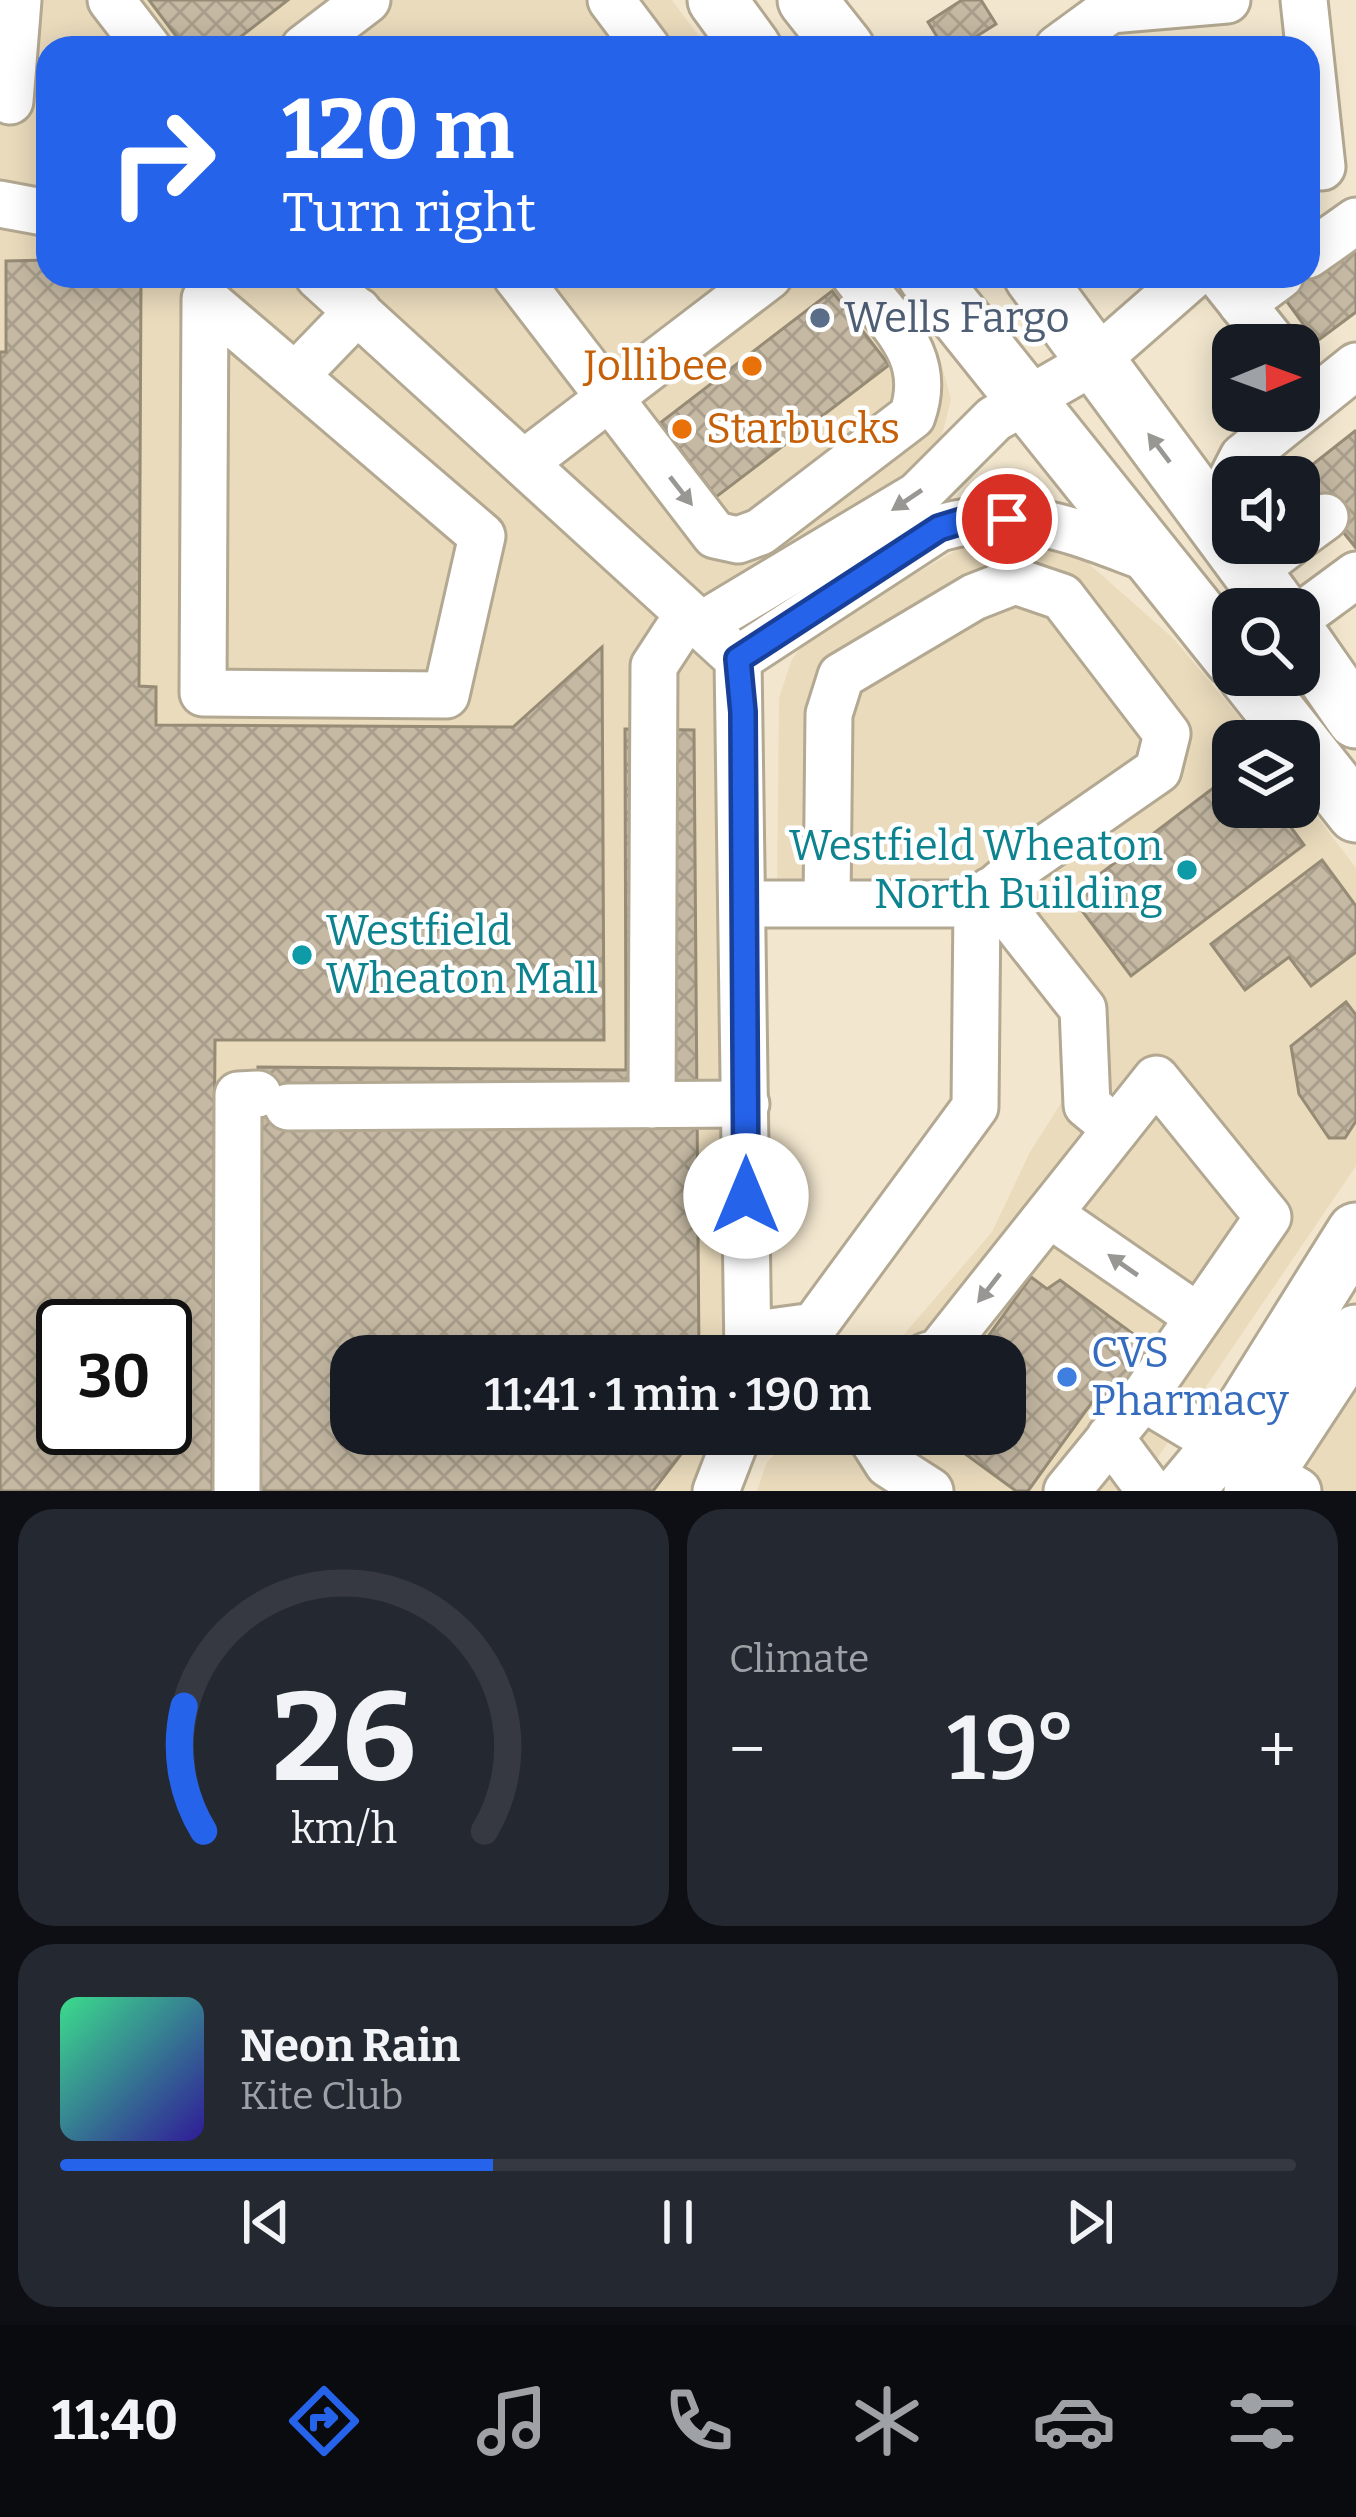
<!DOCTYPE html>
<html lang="en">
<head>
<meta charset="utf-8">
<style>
  :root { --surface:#171b24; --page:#242831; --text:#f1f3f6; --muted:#9ea1a6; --line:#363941; --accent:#2563eb }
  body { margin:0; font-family:Bitter,serif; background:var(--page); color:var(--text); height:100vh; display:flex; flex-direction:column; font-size:45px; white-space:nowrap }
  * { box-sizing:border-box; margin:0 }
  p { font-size:39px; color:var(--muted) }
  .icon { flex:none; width:66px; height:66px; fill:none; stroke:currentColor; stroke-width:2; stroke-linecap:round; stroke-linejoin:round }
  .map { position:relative; height:1491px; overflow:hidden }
  .sheet { display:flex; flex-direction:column; gap:18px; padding:18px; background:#0d0f14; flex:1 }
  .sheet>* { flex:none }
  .hud { position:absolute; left:36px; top:36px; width:1284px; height:252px; border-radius:36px; box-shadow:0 6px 30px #0003; background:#2563eb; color:#fff; overflow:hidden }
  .needle { width:78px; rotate:89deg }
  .fabs { position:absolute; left:1212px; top:324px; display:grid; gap:24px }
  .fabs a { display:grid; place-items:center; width:108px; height:108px; border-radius:24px; background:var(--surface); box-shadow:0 6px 30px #0003; font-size:60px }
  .speed { position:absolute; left:36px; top:1299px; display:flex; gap:24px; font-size:60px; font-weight:700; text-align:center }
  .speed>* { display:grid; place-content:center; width:156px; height:156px; border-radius:50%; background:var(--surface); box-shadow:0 6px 30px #0003; line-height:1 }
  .speed .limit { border:6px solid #111; border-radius:18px; background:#fff; color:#111 }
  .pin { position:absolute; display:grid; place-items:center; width:102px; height:102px; color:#fff; margin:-51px; border:6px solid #fff; border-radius:50%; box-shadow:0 3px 12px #0007 }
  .me { position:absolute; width:132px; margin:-66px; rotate:0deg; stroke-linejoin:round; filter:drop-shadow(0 0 9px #0008) }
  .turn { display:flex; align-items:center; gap:42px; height:252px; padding:0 48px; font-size:54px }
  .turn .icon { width:156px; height:156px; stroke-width:2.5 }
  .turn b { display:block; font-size:84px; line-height:102px }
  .big { font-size:90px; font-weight:600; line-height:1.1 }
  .sheet .tile { flex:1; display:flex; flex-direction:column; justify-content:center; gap:18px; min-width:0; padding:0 42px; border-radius:36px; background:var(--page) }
  .sheet .dial { align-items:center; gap:0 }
  .dial svg { height:312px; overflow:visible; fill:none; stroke:var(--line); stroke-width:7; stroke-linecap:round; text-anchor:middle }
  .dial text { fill:var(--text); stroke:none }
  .song { display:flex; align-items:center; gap:36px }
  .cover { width:144px; height:144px; border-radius:18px; background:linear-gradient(135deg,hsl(150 70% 55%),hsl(250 70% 35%)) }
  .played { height:12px; border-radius:6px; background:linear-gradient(90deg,var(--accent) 35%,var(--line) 35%) }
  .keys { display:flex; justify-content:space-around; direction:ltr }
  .heat { display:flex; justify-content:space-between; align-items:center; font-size:66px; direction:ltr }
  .sheet .tiles { flex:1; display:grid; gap:18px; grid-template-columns:1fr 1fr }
  .tile:last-child { grid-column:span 2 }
  .trip { position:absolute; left:330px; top:1335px; width:696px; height:120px; border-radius:36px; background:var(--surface); box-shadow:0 6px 30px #0003; font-weight:600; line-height:120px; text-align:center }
  .dock { display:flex; height:192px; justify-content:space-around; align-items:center; background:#090b0e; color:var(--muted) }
  .dock .icon { width:84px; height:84px }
  .dock .active { color:var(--accent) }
  .dock b { font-size:54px; color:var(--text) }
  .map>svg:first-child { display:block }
  .built { fill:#eadbbc; fill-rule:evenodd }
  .building { fill:url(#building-cross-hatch); stroke:#968b75; stroke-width:3; fill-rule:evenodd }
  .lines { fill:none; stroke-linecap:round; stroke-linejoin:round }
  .minor-casing { stroke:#b3a891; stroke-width:51 }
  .major-casing { stroke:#b3a891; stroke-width:63 }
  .minor { stroke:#fff; stroke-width:45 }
  .major { stroke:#fff; stroke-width:57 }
  .oneway { fill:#989793 }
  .route-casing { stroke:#184099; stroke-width:30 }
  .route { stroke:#2563eb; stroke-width:21 }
  .service-dot { fill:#5c6f8a; stroke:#fff; stroke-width:4.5 }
  .food-dot { fill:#e8710a; stroke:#fff; stroke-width:4.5 }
  .culture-dot { fill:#0f9aa8; stroke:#fff; stroke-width:4.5 }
  .shop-dot { fill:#3f7fe0; stroke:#fff; stroke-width:4.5 }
  .labels { text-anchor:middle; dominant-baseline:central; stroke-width:9; stroke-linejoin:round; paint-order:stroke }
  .service-label { font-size:42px; fill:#4e5e75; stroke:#fff; text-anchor:start }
  .food-label { font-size:42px; fill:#c56008; stroke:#fff; text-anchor:end }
  .culture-label { font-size:42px; fill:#0d838f; stroke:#fff; text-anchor:end }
  .shop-label { font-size:42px; fill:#366cbe; stroke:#fff; text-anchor:start }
</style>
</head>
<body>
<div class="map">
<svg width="1356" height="1491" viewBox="0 0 1356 1491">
  <defs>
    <pattern id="building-cross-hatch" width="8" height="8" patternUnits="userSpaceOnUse" patternTransform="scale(3)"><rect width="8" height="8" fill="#c5b9a3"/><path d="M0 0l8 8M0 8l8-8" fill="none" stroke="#a99e8b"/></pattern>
  </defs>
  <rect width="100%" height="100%" fill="#f2e6ce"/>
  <g class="built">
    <path d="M0,0H672L708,48H48V276H873L939,355L951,399L938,451L913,476L688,614L738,659L748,1356H351V1434H739L726,1491H0ZM63,1326H165V1428H63Z"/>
    <path d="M990,539L1049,541L1088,563L1173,638L1259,741H1233V807H1299V793L1356,868V1166L1135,1491H757L767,1462L795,1434H1005V1356H866L900,1339L992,1232L1030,1152L1104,1036L1106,1016L1042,934L777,889L779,698L792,659L813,633L957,550Z"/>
    <path d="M1356,1390V1491H1309L1307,1462Z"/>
  </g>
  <g class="building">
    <path d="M149,0H288L226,48H185Z"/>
    <path d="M962,0H981L996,24L958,48H944L928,22Z"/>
    <path d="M1356,221V312L1316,342L1272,281Z"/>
    <path d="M48,260V276H141L139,686L156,687V725L513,727L602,647L604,1040H215L212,1491H0V352H6V261ZM63,1326H165V1428H63Z"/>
    <path d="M832,291L889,365L716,497L660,423Z"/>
    <path d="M1355,431L1356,432V548L1298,476Z"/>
    <path d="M625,729L694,730L699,1356H351V1434H693L692,1440L653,1491H259L258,1067L626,1070Z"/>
    <path d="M1233,773V807H1276L1304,845L1131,976L1071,896Z"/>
    <path d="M1322,860L1356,906V952L1311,986L1289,957L1245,990L1211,944Z"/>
    <path d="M1346,1002L1356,1015V1121L1345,1138H1329L1299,1094L1291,1046Z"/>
    <path d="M1031,1277L1047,1289L1060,1280L1151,1347L1107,1407L1095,1398L1028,1491H1016L938,1434H1005V1356H974Z"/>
  </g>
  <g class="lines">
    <g class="minor-casing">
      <g id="minor">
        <path d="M111,0L148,48"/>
        <path d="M611,0L647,48"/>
        <path d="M1304,0L1322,167"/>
        <path d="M304,48L367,0"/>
        <path d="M1058,48L1110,10L1227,0"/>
        <path d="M10,101L18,0"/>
        <path d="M0,204L48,213"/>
        <path d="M1308,255L1356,221"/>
        <path d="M318,276L738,659L748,1356"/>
        <path d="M516,276L715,535L738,540L760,532L912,416C934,355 889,322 855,276"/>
        <path d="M1220,276L1275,345"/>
        <path d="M205,299L482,536L446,695L203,693Z"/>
        <path d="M1242,304L1280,276"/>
        <path d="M297,374L358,311"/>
        <path d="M524,463L769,276"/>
        <path d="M1227,488L1243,457L1356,366"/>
        <path d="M1299,536L1325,517"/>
        <path d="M1252,572L1290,543"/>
        <path d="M1299,617L1356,575"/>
        <path d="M701,625L918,495L994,419L1095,361L1192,276"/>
        <path d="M738,659L939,528C1023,504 1078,533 1156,561"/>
        <path d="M990,891L1083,1009L1087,1105L1116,1129"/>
        <path d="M744,904H977L1027,861L1158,770L1167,734L1062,597L1015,581L974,597L841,676L829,714L827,904"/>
        <path d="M652,1105L654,666L688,614"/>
        <path d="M288,1107L746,1104"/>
        <path d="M1049,1214L1197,1316"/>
        <path d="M748,1335L814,1326L975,1107L977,904"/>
        <path d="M926,1356L939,1352L1156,1079L1268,1217L1143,1398L1067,1491"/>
        <path d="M1143,1398L1298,1491"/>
        <path d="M869,1434L888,1464L930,1491"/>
        <path d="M1110,1437L1150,1491"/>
        <path d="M237,1491L238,1095L258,1094"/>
        <path d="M716,1491L738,1434"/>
      </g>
    </g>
    <g class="major-casing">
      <g id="major">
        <path d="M717,0L752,48"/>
        <path d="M807,0L845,48"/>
        <path d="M927,276L1233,658"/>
        <path d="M1033,276L1279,609"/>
        <path d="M1299,637L1356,719"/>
        <path d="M1247,675L1356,813"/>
        <path d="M1184,1491L1224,1443L1356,1232"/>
        <path d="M1253,1491L1356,1334"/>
      </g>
    </g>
    <use href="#minor" class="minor"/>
    <use href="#major" class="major"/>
  </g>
  <defs><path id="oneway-solid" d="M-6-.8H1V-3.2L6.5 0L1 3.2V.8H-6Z" transform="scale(3)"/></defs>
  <g class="oneway">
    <use href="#oneway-solid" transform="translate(1159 448) rotate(-127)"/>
    <use href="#oneway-solid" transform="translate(681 491) rotate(52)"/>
    <use href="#oneway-solid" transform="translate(907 500) rotate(146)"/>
    <use href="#oneway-solid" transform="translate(1123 1265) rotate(-145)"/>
    <use href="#oneway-solid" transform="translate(989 1288) rotate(128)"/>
  </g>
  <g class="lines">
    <g class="route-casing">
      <path id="route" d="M746,1196L743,712L738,659L939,528L972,518L1007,519"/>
    </g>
    <use href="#route" class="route"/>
  </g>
  <circle class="service-dot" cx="820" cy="318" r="12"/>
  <g class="food-dot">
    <circle cx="752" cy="366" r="12"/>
    <circle cx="682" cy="429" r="12"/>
  </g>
  <g class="culture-dot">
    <circle cx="1187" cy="870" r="12"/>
    <circle cx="302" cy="955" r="12"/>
  </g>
  <circle class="shop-dot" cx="1067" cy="1377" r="12"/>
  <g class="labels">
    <g class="service-label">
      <text x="844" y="318">Wells Fargo</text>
    </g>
    <g class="food-label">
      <text x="728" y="366">Jollibee</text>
      <text x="706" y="429" text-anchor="start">Starbucks</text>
    </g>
    <g class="culture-label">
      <text x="1163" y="846">Westfield Wheaton<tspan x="1163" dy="48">North Building</tspan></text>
      <text x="326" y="931" text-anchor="start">Westfield<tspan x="326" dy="48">Wheaton Mall</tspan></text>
    </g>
    <g class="shop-label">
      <text x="1091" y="1353">CVS<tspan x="1091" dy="48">Pharmacy</tspan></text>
    </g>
  </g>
</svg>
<div class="fabs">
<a><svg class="needle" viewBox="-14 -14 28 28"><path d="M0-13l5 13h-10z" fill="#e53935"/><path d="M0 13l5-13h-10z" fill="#9ea1a6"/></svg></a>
<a><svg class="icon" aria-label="sound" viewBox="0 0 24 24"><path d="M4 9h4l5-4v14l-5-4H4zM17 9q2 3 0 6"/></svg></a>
<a><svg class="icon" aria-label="search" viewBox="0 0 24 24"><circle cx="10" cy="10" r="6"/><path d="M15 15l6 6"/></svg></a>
<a><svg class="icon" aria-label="layers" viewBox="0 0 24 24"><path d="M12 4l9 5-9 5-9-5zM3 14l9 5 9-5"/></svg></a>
</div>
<div class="speed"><div class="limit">30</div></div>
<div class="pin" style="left:1007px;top:519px;background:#d93025"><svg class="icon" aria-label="arrive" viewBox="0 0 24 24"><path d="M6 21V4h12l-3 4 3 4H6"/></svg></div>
<svg class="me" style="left:746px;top:1196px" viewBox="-20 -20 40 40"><circle r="19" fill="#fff"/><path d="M0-13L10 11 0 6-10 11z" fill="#2563eb"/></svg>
<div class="trip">11:41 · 1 min · 190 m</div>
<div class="hud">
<div class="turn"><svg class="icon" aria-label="right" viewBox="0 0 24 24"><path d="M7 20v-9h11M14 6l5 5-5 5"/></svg><div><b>120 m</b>Turn right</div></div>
</div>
</div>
<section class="sheet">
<div class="tiles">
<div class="tile dial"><svg viewBox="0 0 100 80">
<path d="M14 69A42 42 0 1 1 86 69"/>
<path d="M14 69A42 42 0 0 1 9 37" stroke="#2563eb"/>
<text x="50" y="56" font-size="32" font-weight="700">26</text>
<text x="50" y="72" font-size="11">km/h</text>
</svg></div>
<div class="tile"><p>Climate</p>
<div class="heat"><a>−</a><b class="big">19°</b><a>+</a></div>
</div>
<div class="tile">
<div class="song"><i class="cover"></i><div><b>Neon Rain</b><p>Kite Club</p></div></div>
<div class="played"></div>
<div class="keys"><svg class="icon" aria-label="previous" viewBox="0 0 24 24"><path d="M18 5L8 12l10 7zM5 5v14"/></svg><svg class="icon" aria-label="pause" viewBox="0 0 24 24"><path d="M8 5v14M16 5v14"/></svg><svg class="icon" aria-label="next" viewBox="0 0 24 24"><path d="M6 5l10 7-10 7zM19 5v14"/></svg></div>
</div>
</div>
</section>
<nav class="dock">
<b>11:40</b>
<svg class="icon active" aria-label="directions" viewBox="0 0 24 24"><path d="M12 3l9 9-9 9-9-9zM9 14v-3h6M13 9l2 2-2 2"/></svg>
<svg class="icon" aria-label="music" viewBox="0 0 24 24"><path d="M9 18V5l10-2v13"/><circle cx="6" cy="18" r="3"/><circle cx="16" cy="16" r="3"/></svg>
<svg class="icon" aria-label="phone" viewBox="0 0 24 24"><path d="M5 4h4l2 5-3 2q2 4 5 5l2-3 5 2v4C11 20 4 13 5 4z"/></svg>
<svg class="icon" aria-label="climate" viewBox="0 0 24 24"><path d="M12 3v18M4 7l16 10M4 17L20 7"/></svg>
<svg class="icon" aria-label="car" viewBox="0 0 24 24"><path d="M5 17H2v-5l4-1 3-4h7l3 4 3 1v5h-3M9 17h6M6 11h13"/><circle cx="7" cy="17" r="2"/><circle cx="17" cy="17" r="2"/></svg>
<svg class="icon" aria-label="filters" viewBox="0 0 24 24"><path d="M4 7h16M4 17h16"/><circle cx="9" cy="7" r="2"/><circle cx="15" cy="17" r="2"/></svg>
</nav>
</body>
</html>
